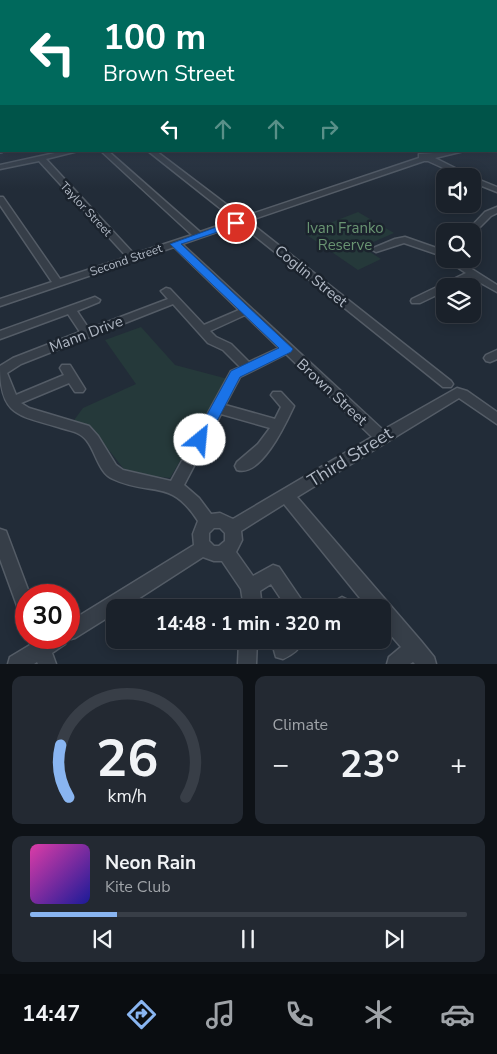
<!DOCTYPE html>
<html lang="en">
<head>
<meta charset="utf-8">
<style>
  :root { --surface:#1a212a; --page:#232932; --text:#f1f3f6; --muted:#9fa3a8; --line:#383e47; --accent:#89b5f1 }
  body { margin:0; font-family:"Nunito Sans",sans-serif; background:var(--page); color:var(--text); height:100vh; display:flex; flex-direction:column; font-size:19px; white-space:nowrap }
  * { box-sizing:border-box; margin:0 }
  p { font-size:16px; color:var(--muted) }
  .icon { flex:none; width:28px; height:28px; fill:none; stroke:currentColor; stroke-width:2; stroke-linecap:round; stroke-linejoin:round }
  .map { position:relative; height:664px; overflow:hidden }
  .side { display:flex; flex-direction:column; gap:12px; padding:12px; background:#0e1217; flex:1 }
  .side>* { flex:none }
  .hud { position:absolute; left:0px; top:0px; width:498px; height:152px; box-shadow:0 2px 12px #0003,0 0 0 1px var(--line); background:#00695c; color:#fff; overflow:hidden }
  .controls { position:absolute; left:436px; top:168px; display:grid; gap:10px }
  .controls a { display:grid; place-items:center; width:45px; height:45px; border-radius:10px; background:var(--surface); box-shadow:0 2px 12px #0003,0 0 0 1px var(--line); font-size:25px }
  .speed { position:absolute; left:15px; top:584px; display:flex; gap:10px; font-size:25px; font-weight:700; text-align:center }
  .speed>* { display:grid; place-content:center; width:65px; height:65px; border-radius:50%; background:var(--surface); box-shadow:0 2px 12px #0003,0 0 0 1px var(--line); line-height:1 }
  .speed .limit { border:8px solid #d22; background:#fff; color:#111 }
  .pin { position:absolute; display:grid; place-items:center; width:42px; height:42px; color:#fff; margin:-21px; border:2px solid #fff; border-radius:50%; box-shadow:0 1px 5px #0007 }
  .me { position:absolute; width:55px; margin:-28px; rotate:28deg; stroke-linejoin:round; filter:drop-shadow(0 0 4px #0008) }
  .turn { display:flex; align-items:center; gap:18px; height:105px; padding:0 20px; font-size:22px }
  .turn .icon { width:65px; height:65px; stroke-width:2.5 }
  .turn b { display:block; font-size:35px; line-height:42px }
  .lanes { display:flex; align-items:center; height:48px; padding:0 20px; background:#0003; justify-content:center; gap:25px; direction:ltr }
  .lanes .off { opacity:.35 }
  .big { font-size:38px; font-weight:700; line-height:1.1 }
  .side .tile { flex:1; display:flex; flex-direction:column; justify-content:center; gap:8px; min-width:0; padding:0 18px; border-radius:10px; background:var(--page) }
  .side .dial { align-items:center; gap:0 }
  .dial svg { height:130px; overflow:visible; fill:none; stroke:var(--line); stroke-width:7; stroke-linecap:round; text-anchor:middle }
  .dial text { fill:var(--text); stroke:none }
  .song { display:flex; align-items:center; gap:15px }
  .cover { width:60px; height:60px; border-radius:8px; background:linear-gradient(135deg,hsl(320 70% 55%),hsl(240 70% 35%)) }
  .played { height:5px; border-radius:2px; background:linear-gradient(90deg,var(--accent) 20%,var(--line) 20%) }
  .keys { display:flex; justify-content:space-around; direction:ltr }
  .heat { display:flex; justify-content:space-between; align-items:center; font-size:28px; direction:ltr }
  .side .tiles { flex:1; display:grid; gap:12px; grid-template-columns:1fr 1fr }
  .tile:last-child { grid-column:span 2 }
  .trip { position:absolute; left:106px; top:599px; width:285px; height:50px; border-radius:10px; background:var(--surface); box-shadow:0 2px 12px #0003,0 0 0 1px var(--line); font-weight:700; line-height:50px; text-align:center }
  .tab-bar { display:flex; height:80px; justify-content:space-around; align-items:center; background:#0a0d11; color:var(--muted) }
  .tab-bar .icon { width:35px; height:35px }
  .tab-bar .current { color:var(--accent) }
  .tab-bar b { font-size:22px; color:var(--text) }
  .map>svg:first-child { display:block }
  .green { fill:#25393a }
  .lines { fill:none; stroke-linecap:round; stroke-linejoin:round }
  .minor-casing { stroke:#545c66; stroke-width:3 }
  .highway-casing { stroke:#414953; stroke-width:3 }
  .minor { fill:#363e48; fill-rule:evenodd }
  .highway { fill:#6e6353; fill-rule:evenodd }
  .rail { stroke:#58626f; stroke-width:2; stroke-dasharray:3 3; stroke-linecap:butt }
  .route { fill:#1a73e8; stroke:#114b97 }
  .labels { text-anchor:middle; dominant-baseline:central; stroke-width:5; stroke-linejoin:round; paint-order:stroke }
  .far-street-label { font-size:12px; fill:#b1b9c5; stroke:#1b232d }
  .park-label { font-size:15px; fill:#699472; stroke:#1b232d }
  .street-label { font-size:15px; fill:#b1b9c5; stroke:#1b232d }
  .near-street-label { font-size:18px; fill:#b1b9c5; stroke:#1b232d }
</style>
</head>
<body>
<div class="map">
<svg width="497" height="664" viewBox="0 0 497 664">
  <rect width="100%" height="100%" fill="#222c38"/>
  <g class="green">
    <path d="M358,212L394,233L362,247L381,259L358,270L304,233Z"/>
    <path d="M141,327L175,365L228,379L170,478L127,473L93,430L72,423L83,408L136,384L105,340Z"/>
  </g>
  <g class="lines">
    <g class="minor-casing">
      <g id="minor">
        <rect x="496" y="115" width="1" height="4"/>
        <rect x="496" y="136" width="1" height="4"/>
        <path d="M64,151H78L46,159L134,254L192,235L101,151H108L200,232L235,220L148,151H156L243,217L419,158V154L464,151L435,158L471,176H461L428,161H424L248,221L451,381L453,384L451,387H443L240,224L182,244L383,430L457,388L467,391L497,412V424L459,398L297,497L421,641L434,657L436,664H415L413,662L410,664H387L389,657L401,647L382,625V608H368L284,504L241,531L242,540L236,552L253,576L273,565L279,567L307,608H287L271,584L260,591L262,608H244L241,589L222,561H214L203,557L124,608H115V613L75,638L67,640L65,644L52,653L56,664H38L37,662L34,664H8L10,657L30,645L28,638H69V622L194,545L193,534L198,521C170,477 151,497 113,479C95,471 96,443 79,434C74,431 67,430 61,428C19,415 0,417 0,366L13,358L80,332L68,314L0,339V331L95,297L100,300L99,302L77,311L89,329L168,299L161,291L166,288L170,289L204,325L239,310L174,247L0,306V299L52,282L0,205V197H3L60,279L127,257L39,161L0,169V165ZM173,304L208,343L223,350L240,367L231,371L171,481L123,470L116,465L98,436L89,426L29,408L21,403L69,383L75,392H83L85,389L70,365H62L60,368L64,375L16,395L7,373L21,364ZM245,315L279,348L249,362L231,344L216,337L210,331ZM286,354L372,437L233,519L220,513L211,514L199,498L184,485L221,414L270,428L258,444L237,462L235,466L237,470C261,478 286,423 294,406L281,392H273L271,395L281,407L275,419L225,405L240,377ZM214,528H220L225,533V541L219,546H214L209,541V533Z"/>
        <path d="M472,177L497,187V192L472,182Z"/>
        <path d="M497,207V213L491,216L474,233L467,231L485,212Z"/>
        <path d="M405,237L445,251V257L404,243L376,252L371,249L395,239Z"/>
        <path d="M445,259H456L497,285V292L472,278L455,286H445V291L420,303H412L411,301L412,299L466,273Z"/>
        <path d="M497,350V359L490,362L486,361L484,358L486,355Z"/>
        <path d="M0,529L6,531L30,595H26V617L20,614L0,559Z"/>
        <path d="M342,597L348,600L350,608H330L333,602Z"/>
        <path d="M239,640H257L256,664H238Z"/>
        <path d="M281,640H304C300,649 292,655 283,659L276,657L274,650L276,643Z"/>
      </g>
    </g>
    <g class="highway-casing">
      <rect id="highway" x="0" y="102" width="1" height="4"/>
    </g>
    <use href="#minor" class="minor"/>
    <use href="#highway" class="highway"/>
    <path class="rail" d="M0,153L7,151"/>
  </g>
  <linearGradient id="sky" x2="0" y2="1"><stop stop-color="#13181f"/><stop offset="0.51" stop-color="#3e4b5e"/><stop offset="1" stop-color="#3e4b5e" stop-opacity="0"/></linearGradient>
  <rect width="497" height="189" fill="url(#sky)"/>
  <path class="route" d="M236,220L240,223L239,225L181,244L293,349L291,352L240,377L205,444L200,446L195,444L193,440L231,371L279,348L170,244Z"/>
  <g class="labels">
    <g class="far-street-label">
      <text transform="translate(86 209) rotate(47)">Taylor Street</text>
      <text transform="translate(126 260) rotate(-19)">Second Street</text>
    </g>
    <g class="park-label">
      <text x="345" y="228">Ivan Franko<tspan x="345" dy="17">Reserve</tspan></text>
    </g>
    <g class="street-label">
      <text transform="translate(311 276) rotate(39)">Coglin Street</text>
      <text transform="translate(86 334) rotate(-21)">Mann Drive</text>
      <text transform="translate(332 392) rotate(43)">Brown Street</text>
    </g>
    <g class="near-street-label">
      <text transform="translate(350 457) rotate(-32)">Third Street</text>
    </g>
  </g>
</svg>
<div class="controls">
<a><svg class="icon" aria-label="sound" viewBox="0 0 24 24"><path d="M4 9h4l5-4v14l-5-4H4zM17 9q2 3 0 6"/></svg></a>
<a><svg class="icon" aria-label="search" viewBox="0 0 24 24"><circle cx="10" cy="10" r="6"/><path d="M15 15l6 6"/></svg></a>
<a><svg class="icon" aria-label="layers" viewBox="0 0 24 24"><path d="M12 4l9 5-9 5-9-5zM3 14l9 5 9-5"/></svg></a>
</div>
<div class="speed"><div class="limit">30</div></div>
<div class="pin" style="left:236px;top:223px;background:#d93025"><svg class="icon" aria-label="arrive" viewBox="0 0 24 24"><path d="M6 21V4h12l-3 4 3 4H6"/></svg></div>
<svg class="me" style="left:200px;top:440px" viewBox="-20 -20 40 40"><circle r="19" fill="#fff"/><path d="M0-13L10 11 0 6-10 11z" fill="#1a73e8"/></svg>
<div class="trip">14:48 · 1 min · 320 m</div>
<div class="hud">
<div class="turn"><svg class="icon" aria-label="left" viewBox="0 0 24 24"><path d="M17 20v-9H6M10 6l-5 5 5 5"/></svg><div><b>100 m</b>Brown Street</div></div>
<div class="lanes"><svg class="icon" aria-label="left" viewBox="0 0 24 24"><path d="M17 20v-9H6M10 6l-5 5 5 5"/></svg><svg class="icon off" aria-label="ahead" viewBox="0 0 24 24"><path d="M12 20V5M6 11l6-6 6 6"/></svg><svg class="icon off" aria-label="ahead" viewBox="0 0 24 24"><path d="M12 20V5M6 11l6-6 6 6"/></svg><svg class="icon off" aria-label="right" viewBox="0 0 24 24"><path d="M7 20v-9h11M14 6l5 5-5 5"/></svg></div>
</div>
</div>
<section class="side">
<div class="tiles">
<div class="tile dial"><svg viewBox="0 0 100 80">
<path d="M14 69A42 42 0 1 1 86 69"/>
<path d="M14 69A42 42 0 0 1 9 37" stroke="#89b5f1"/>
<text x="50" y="56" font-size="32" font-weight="700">26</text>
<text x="50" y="72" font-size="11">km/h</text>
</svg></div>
<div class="tile"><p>Climate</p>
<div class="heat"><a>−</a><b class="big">23°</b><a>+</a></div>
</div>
<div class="tile">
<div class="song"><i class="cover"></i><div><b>Neon Rain</b><p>Kite Club</p></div></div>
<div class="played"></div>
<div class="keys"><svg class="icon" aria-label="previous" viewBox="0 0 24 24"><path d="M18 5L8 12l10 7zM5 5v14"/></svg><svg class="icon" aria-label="pause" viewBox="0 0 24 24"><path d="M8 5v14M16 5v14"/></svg><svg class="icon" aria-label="next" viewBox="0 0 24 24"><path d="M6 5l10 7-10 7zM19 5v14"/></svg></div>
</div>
</div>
</section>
<nav class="tab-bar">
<b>14:47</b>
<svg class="icon current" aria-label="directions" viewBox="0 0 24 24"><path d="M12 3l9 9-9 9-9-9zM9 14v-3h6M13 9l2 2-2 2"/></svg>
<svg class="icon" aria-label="music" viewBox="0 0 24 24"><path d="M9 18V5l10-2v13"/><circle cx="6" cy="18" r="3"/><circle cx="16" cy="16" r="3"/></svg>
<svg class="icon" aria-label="phone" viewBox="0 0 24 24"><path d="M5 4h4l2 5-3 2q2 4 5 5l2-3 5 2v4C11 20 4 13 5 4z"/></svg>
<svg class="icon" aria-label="climate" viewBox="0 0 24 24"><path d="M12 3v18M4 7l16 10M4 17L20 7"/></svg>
<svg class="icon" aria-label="car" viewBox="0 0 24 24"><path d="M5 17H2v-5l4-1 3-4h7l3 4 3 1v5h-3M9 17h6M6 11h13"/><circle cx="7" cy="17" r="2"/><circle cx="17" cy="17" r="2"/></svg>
</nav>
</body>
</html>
